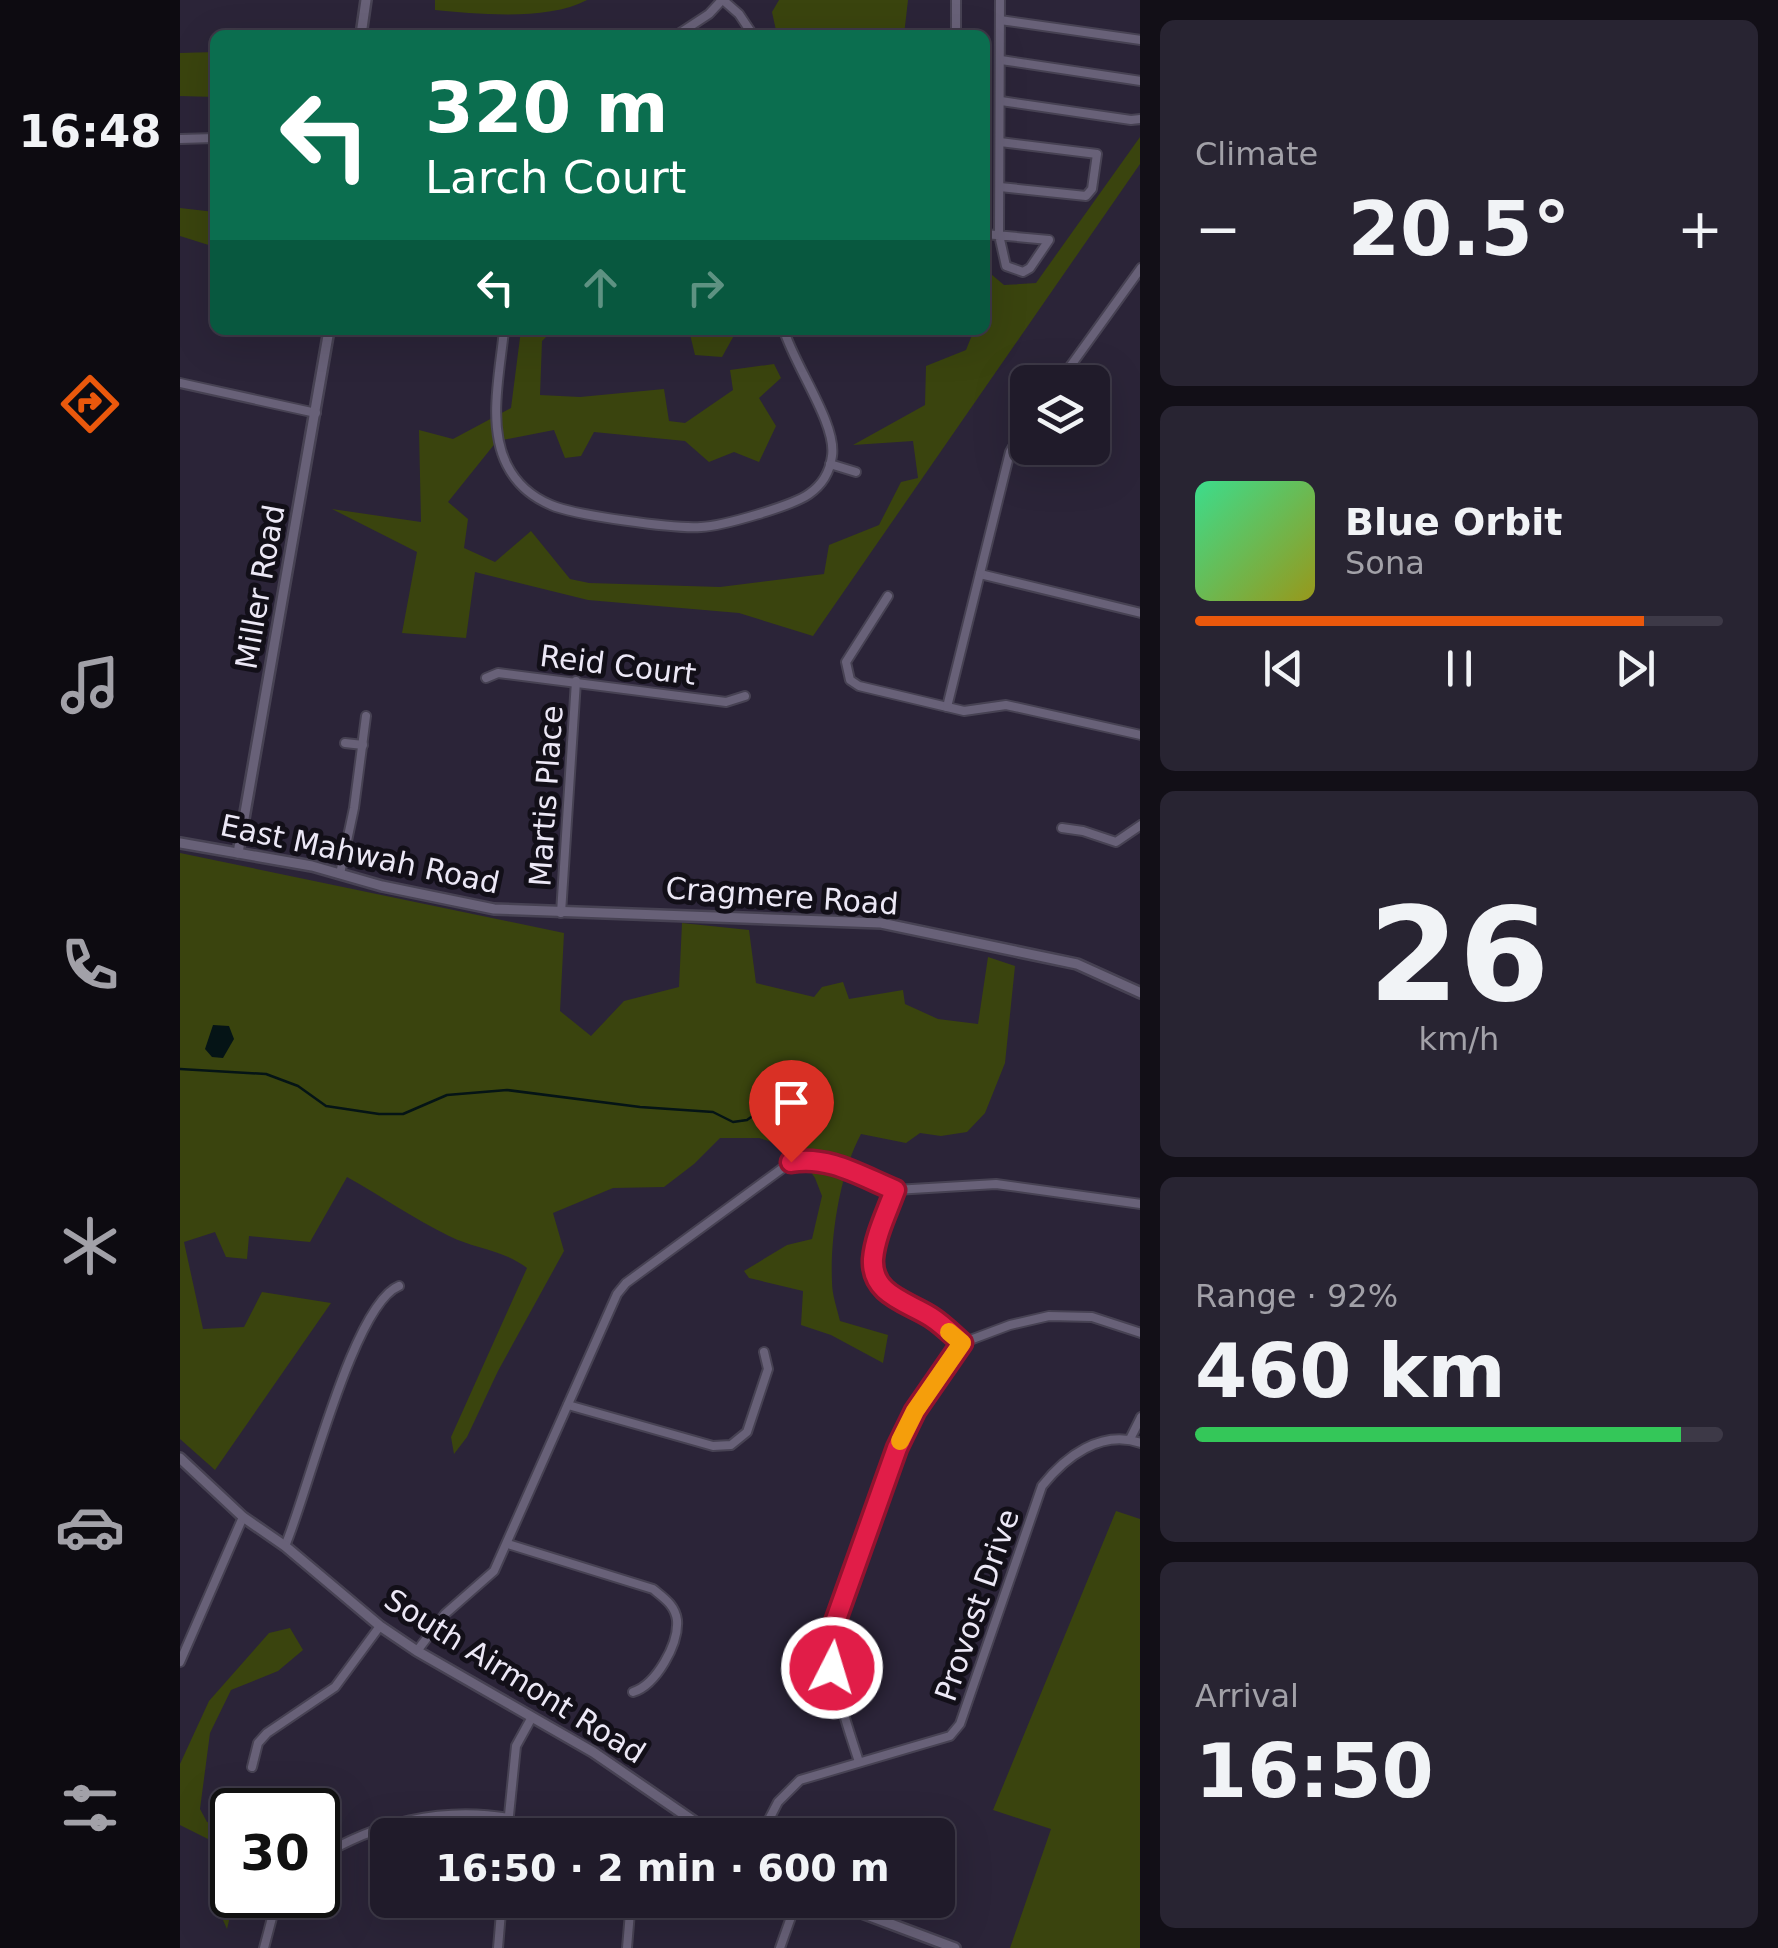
<!DOCTYPE html>
<html lang="en">
<head>
<meta charset="utf-8">
<style>
  :root { --surface:#201b2a; --page:#282432; --text:#f1f3f6; --muted:#a2a1a8; --line:#3d3947; --accent:#ea580c }
  body { margin:0; font-family:"DejaVu Sans",sans-serif; background:var(--page); color:var(--text); height:100vh; display:flex; flex-direction:column; font-size:38px; white-space:nowrap }
  * { box-sizing:border-box; margin:0 }
  p { font-size:32px; color:var(--muted) }
  .icon { flex:none; width:55px; height:55px; fill:none; stroke:currentColor; stroke-width:2; stroke-linecap:round; stroke-linejoin:round }
  .map { position:relative; flex:1; overflow:hidden }
  .panel { display:flex; flex-direction:column; gap:20px; padding:20px; background:#120f17; width:638px }
  .panel>* { flex:none }
  .guide { position:absolute; left:30px; top:30px; width:780px; height:305px; border-radius:15px; box-shadow:0 10px 40px #0002,0 0 0 2px var(--line); background:#0b6e4f; color:#fff; overflow:hidden }
  .buttons { position:absolute; left:830px; top:365px; display:grid; gap:20px }
  .buttons a { display:grid; place-items:center; width:100px; height:100px; border-radius:15px; background:var(--surface); box-shadow:0 10px 40px #0002,0 0 0 2px var(--line); font-size:50px }
  .speed { position:absolute; left:30px; top:1788px; display:flex; gap:20px; font-size:50px; font-weight:700; text-align:center }
  .speed>* { display:grid; place-content:center; width:130px; height:130px; border-radius:50%; background:var(--surface); box-shadow:0 10px 40px #0002,0 0 0 2px var(--line); line-height:1 }
  .speed .limit { border:5px solid #111; border-radius:15px; background:#fff; color:#111 }
  .pin { position:absolute; display:grid; place-items:center; width:85px; height:85px; color:#fff; margin:-102px -42px; border-radius:50% 50% 50% 0; rotate:-45deg; box-shadow:0 0 10px #0007 }
  .pin .icon { rotate:45deg }
  .me { position:absolute; width:110px; margin:-55px; rotate:5deg; stroke-linejoin:round; filter:drop-shadow(0 0 8px #0008) }
  .turn { display:flex; align-items:center; gap:35px; height:210px; padding:0 50px; font-size:45px }
  .turn .icon { width:130px; height:130px; stroke-width:2.5 }
  .turn b { display:block; font-size:70px; line-height:85px }
  .lanes { display:flex; align-items:center; height:95px; padding:0 50px; background:#0003; justify-content:center; gap:50px; direction:ltr }
  .lanes .off { opacity:.35 }
  .big { font-size:75px; font-weight:800; line-height:1.1 }
  .panel .widget { flex:1; display:flex; flex-direction:column; justify-content:center; gap:15px; min-width:0; padding:0 35px; border-radius:15px; background:var(--page) }
  .panel .dial { align-items:center; gap:0 }
  .dial b { font-size:130px; line-height:1 }
  .song { display:flex; align-items:center; gap:30px }
  .cover { width:120px; height:120px; border-radius:15px; background:linear-gradient(135deg,hsl(150 70% 55%),hsl(60 70% 35%)) }
  .played { height:10px; border-radius:5px; background:linear-gradient(90deg,var(--accent) 85%,var(--line) 85%) }
  .keys { display:flex; justify-content:space-around; direction:ltr }
  .heat { display:flex; justify-content:space-between; align-items:center; font-size:55px; direction:ltr }
  .charge { height:15px; border-radius:8px; background:linear-gradient(90deg,#34c759 92%,var(--line) 0) }
  .trip { position:absolute; left:190px; top:1818px; width:585px; height:100px; border-radius:15px; background:var(--surface); box-shadow:0 10px 40px #0002,0 0 0 2px var(--line); font-weight:800; line-height:100px; text-align:center }
  main { display:flex; flex:1; min-height:0 }
  .menu { display:flex; flex-direction:column; width:180px; justify-content:space-around; align-items:center; background:#0d0b11; color:var(--muted) }
  .menu .icon { width:70px; height:70px }
  .menu .on { color:var(--accent) }
  .menu b { font-size:45px; color:var(--text) }
  .map>svg:first-child { display:block }
  .green { fill:#3a440e }
  .water { fill:#051416 }
  .lines { fill:none; stroke-linecap:round; stroke-linejoin:round }
  .stream { stroke:#051416; stroke-width:2.5 }
  .minor-casing { stroke:#474253; stroke-width:12 }
  .tertiary-casing { stroke:#474253; stroke-width:14 }
  .minor { stroke:#686178; stroke-width:8 }
  .tertiary { stroke:#686178; stroke-width:9 }
  .route-casing { stroke:#92132f; stroke-width:25 }
  .route { stroke:#e11d48; stroke-width:18 }
  .slow { stroke:#f59e0b; stroke-width:18 }
  .labels { text-anchor:middle; dominant-baseline:central; stroke-width:10; stroke-linejoin:round; paint-order:stroke }
  .street-label { font-size:30px; fill:#ece8f6; stroke:#120f18 }
</style>
</head>
<body>
<main>
<nav class="menu">
<b>16:48</b>
<svg class="icon on" aria-label="directions" viewBox="0 0 24 24"><path d="M12 3l9 9-9 9-9-9zM9 14v-3h6M13 9l2 2-2 2"/></svg>
<svg class="icon" aria-label="music" viewBox="0 0 24 24"><path d="M9 18V5l10-2v13"/><circle cx="6" cy="18" r="3"/><circle cx="16" cy="16" r="3"/></svg>
<svg class="icon" aria-label="phone" viewBox="0 0 24 24"><path d="M5 4h4l2 5-3 2q2 4 5 5l2-3 5 2v4C11 20 4 13 5 4z"/></svg>
<svg class="icon" aria-label="climate" viewBox="0 0 24 24"><path d="M12 3v18M4 7l16 10M4 17L20 7"/></svg>
<svg class="icon" aria-label="car" viewBox="0 0 24 24"><path d="M5 17H2v-5l4-1 3-4h7l3 4 3 1v5h-3M9 17h6M6 11h13"/><circle cx="7" cy="17" r="2"/><circle cx="17" cy="17" r="2"/></svg>
<svg class="icon" aria-label="filters" viewBox="0 0 24 24"><path d="M4 7h16M4 17h16"/><circle cx="9" cy="7" r="2"/><circle cx="15" cy="17" r="2"/></svg>
</nav>
<div class="map">
<svg width="961" height="1948" viewBox="0 0 961 1948">
  <rect width="100%" height="100%" fill="#2b2438"/>
  <g class="green">
    <path d="M255,0H407C368,21 298,14 255,10Z"/>
    <path d="M599,0H728L724,35H597L592,12Z"/>
    <path d="M35,52V97L0,96V53Z"/>
    <path d="M960,137V164L633,636L559,613L408,600L295,572L286,638L222,633L237,552L152,509L241,522L239,430L273,439L331,408L341,330H373L362,341L360,395L400,397L484,389L489,421L505,423L553,390L550,370L594,364L601,378L579,398L596,426L579,462L554,452L529,462L505,441L414,432L401,456L385,458L374,430L317,441L268,502L288,519L284,548L315,562L351,531L390,579L409,583L540,587L644,574L649,545L699,525L721,482L738,478L733,441L673,445L745,405L746,366L786,350L794,330H805V269L824,285L856,283Z"/>
    <path d="M0,208L35,212V247L0,236Z"/>
    <path d="M509,330H557L542,357L515,355Z"/>
    <path d="M0,853L384,933L380,1011L411,1036L444,1001L499,987L502,923L569,930L576,983L634,997L642,987L663,982L669,999L723,990L725,1004L758,1019L798,1024L808,957L835,966L825,1063L805,1113L787,1132L761,1136L740,1133L726,1143L681,1134C660,1173 650,1237 652,1282C652,1295 657,1308 660,1321L708,1335L703,1363L651,1335L621,1325L623,1291L569,1278L564,1271L607,1245L632,1239L642,1196L635,1178L615,1149L579,1138H540L514,1164L484,1187L433,1188L373,1213L384,1251L318,1371L287,1437L274,1454L271,1437L347,1268C324,1250 295,1249 269,1236C234,1219 201,1196 167,1177L130,1242L69,1236L67,1259L46,1257L35,1232L4,1242L23,1329L64,1327L82,1292L151,1303L35,1470L0,1439Z"/>
    <path d="M936,1511L960,1519V1948H830L871,1829L813,1810Z"/>
    <path d="M110,1628L123,1650L98,1671L51,1690L30,1733L20,1809L27,1822L52,1827L55,1895L47,1929L35,1902L40,1845L0,1825V1764L29,1701L89,1633Z"/>
  </g>
  <path class="water" d="M33,1025L49,1026L54,1039L43,1058L32,1057L25,1049Z"/>
  <g class="lines">
    <path class="stream" d="M0,1069L86,1074L118,1086L146,1106L199,1114H223L267,1095L327,1090L460,1107L533,1112L553,1122L567,1120L602,1095L614,1082"/>
    <g class="minor-casing">
      <g id="minor">
        <path d="M543,0L559,14L573,35"/>
        <path d="M776,0V35"/>
        <path d="M820,20L961,40"/>
        <path d="M497,35L529,14L542,0"/>
        <path d="M821,60L961,81"/>
        <path d="M821,101L951,120L961,119"/>
        <path d="M0,139L35,138"/>
        <path d="M820,187L906,196L912,189L917,154L820,142"/>
        <path d="M805,234L869,240L850,268L843,272L826,266L819,235L820,0"/>
        <path d="M324,330C320,372 307,426 327,465C336,483 352,497 371,505C393,515 495,529 521,527C543,526 612,506 629,494C642,485 650,471 652,456C657,424 614,365 604,330"/>
        <path d="M879,382L961,268"/>
        <path d="M0,383L136,413"/>
        <path d="M650,464L676,472"/>
        <path d="M800,574L961,613"/>
        <path d="M708,596L666,662L670,680L679,686L784,711L826,705L961,735"/>
        <path d="M306,678L318,673L546,702L565,696"/>
        <path d="M767,707L830,452L848,421"/>
        <path d="M165,743L183,745"/>
        <path d="M882,828L903,831L936,842L961,825"/>
        <path d="M160,874L174,808L186,716"/>
        <path d="M381,913L396,681"/>
        <path d="M715,1190C707,1212 695,1236 693,1259C691,1295 728,1302 751,1317C763,1324 772,1334 782,1343"/>
        <path d="M388,1405L533,1446L551,1445L567,1432L588,1369L584,1352"/>
        <path d="M950,1439L961,1417"/>
        <path d="M328,1544L473,1589C484,1598 495,1605 497,1620C499,1644 476,1685 453,1692"/>
        <path d="M105,1546C127,1496 173,1304 219,1286"/>
        <path d="M237,1651L265,1614L314,1571L437,1294L446,1283L611,1162L631,1158L651,1163L715,1190L816,1184L961,1204"/>
        <path d="M0,1662L63,1517"/>
        <path d="M679,1762C665,1717 646,1672 655,1625L717,1448L735,1411L782,1343L830,1325L869,1316L912,1317L961,1333"/>
        <path d="M72,1767L78,1743L87,1733L155,1687L200,1626"/>
        <path d="M327,1835L336,1746L352,1717"/>
        <path d="M581,1835L598,1802L620,1780L770,1736L780,1724L862,1486C885,1457 921,1429 961,1443"/>
        <path d="M138,1858C195,1823 262,1806 329,1818"/>
        <path d="M84,1948L98,1895"/>
        <path d="M318,1948L322,1900"/>
        <path d="M447,1948L451,1900"/>
        <path d="M600,1948L617,1900"/>
      </g>
    </g>
    <g class="tertiary-casing">
      <g id="tertiary">
        <path d="M181,35L186,0"/>
        <path d="M0,843L132,866L202,886L314,909L701,923L897,964L961,993"/>
        <path d="M58,853L149,330"/>
        <path d="M0,1458L63,1517L105,1546L200,1626L237,1651L413,1752L534,1835"/>
        <path d="M647,1900L775,1948"/>
      </g>
    </g>
    <use href="#minor" class="minor"/>
    <use href="#tertiary" class="tertiary"/>
  </g>
  <g class="lines">
    <g class="route-casing">
      <path id="route" d="M611,1162C648,1155 681,1176 715,1190C707,1212 695,1236 693,1259C691,1295 728,1302 751,1317C762,1324 772,1334 782,1343L735,1411L717,1448L654,1625L651,1647L652,1668"/>
    </g>
    <use href="#route" class="route"/>
    <path class="slow" d="M720,1441L735,1411L782,1343L769,1332"/>
  </g>
  <g class="labels">
    <g class="street-label">
      <text transform="translate(80 587) rotate(-80)">Miller Road</text>
      <text transform="translate(438 665) rotate(7)">Reid Court</text>
      <text transform="translate(366 796) rotate(-86)">Martis Place</text>
      <text transform="translate(180 854) rotate(12)">East Mahwah Road</text>
      <text transform="translate(602 896) rotate(4)">Cragmere Road</text>
      <text transform="translate(797 1605) rotate(-71)">Provost Drive</text>
      <text transform="translate(335 1676) rotate(32)">South Airmont Road</text>
    </g>
  </g>
</svg>
<div class="buttons">
<a><svg class="icon" aria-label="layers" viewBox="0 0 24 24"><path d="M12 4l9 5-9 5-9-5zM3 14l9 5 9-5"/></svg></a>
</div>
<div class="speed"><div class="limit">30</div></div>
<div class="pin" style="left:611px;top:1162px;background:#d93025"><svg class="icon" aria-label="arrive" viewBox="0 0 24 24"><path d="M6 21V4h12l-3 4 3 4H6"/></svg></div>
<svg class="me" style="left:652px;top:1668px" viewBox="-20 -20 40 40"><circle r="17" fill="#e11d48" stroke="#fff" stroke-width="3"/><path d="M0-11L8 9 0 5-8 9z" fill="#fff"/></svg>
<div class="trip">16:50 · 2 min · 600 m</div>
<div class="guide">
<div class="turn"><svg class="icon" aria-label="left" viewBox="0 0 24 24"><path d="M17 20v-9H6M10 6l-5 5 5 5"/></svg><div><b>320 m</b>Larch Court</div></div>
<div class="lanes"><svg class="icon" aria-label="left" viewBox="0 0 24 24"><path d="M17 20v-9H6M10 6l-5 5 5 5"/></svg><svg class="icon off" aria-label="ahead" viewBox="0 0 24 24"><path d="M12 20V5M6 11l6-6 6 6"/></svg><svg class="icon off" aria-label="right" viewBox="0 0 24 24"><path d="M7 20v-9h11M14 6l5 5-5 5"/></svg></div>
</div>
</div>
<section class="panel">
<div class="widget"><p>Climate</p>
<div class="heat"><a>−</a><b class="big">20.5°</b><a>+</a></div>
</div>
<div class="widget">
<div class="song"><i class="cover"></i><div><b>Blue Orbit</b><p>Sona</p></div></div>
<div class="played"></div>
<div class="keys"><svg class="icon" aria-label="previous" viewBox="0 0 24 24"><path d="M18 5L8 12l10 7zM5 5v14"/></svg><svg class="icon" aria-label="pause" viewBox="0 0 24 24"><path d="M8 5v14M16 5v14"/></svg><svg class="icon" aria-label="next" viewBox="0 0 24 24"><path d="M6 5l10 7-10 7zM19 5v14"/></svg></div>
</div>
<div class="widget dial"><b>26</b><p>km/h</p></div>
<div class="widget"><p>Range · 92%</p><b class="big">460 km</b><div class="charge"></div></div>
<div class="widget"><p>Arrival</p><b class="big">16:50</b></div>
</section>
</main>
</body>
</html>
